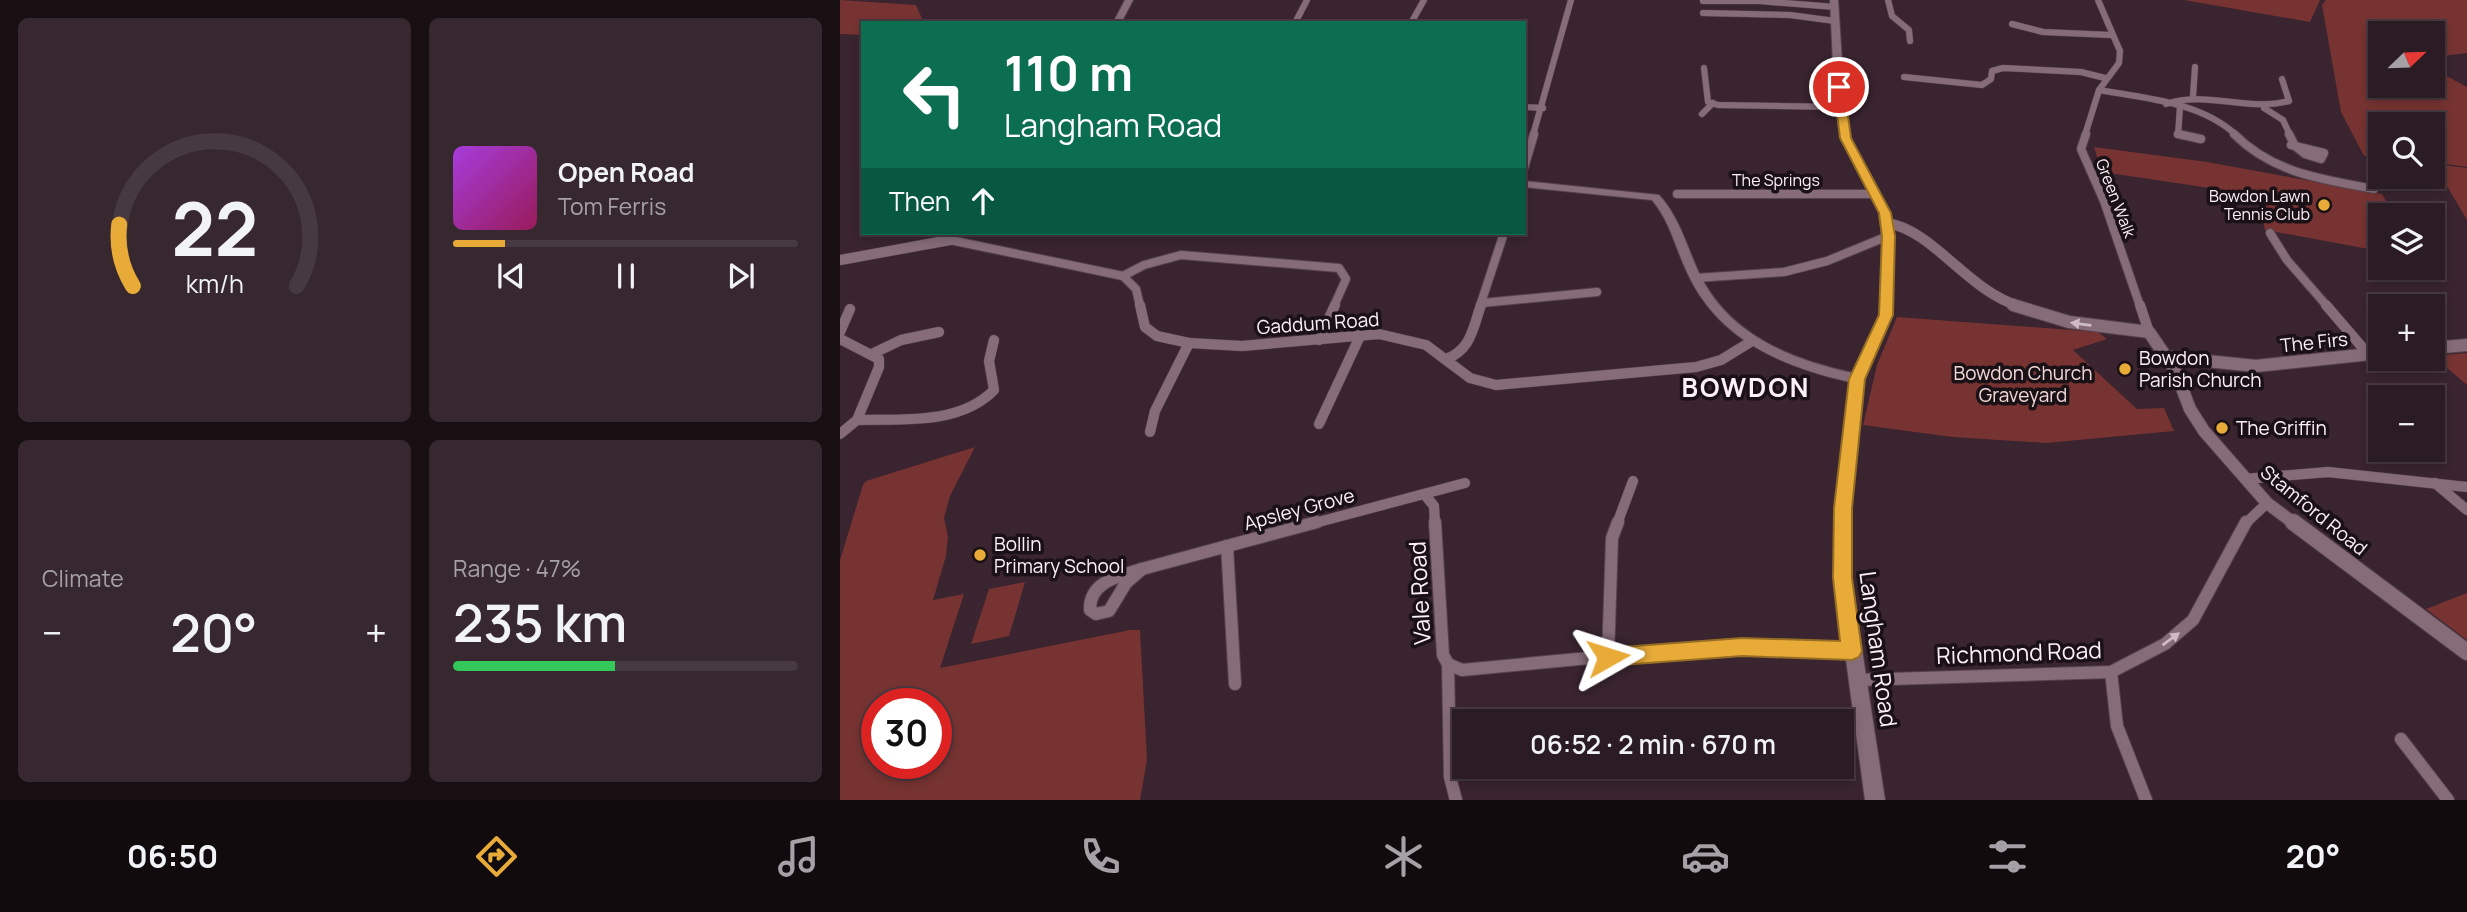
<!DOCTYPE html>
<html lang="en">
<head>
<meta charset="utf-8">
<style>
  :root { --surface:#2b1b23; --page:#372830; --text:#f1f3f6; --muted:#a6a1a6; --line:#473941; --accent:#e9ab38 }
  body { margin:0; font-family:Manrope,sans-serif; background:var(--page); color:var(--text); height:100vh; display:flex; flex-direction:column; font-size:26px; white-space:nowrap }
  * { box-sizing:border-box; margin:0 }
  p { font-size:23px; color:var(--muted) }
  .icon { flex:none; width:38px; height:38px; fill:none; stroke:currentColor; stroke-width:2; stroke-linecap:round; stroke-linejoin:round }
  .map { position:relative; flex:1; overflow:hidden }
  .details { display:flex; flex-direction:column; gap:18px; padding:18px; background:#180f13; width:840px }
  .details>* { flex:none }
  .top-card { position:absolute; left:21px; top:21px; width:665px; height:214px; border-radius:0px; box-shadow:0 4px 10px #0003,0 0 0 2px var(--line); background:#0b6e4f; color:#fff; overflow:hidden }
  .needle { width:46px; rotate:67deg }
  .controls { position:absolute; left:1528px; top:21px; display:grid; gap:14px }
  .controls a { display:grid; place-items:center; width:77px; height:77px; border-radius:0px; background:var(--surface); box-shadow:0 4px 10px #0003,0 0 0 2px var(--line); font-size:35px }
  .speed { position:absolute; left:21px; top:688px; display:flex; gap:14px; font-size:35px; font-weight:700; text-align:center }
  .speed>* { display:grid; place-content:center; width:91px; height:91px; border-radius:50%; background:var(--surface); box-shadow:0 4px 10px #0003,0 0 0 2px var(--line); line-height:1 }
  .speed .limit { border:10px solid #d22; background:#fff; color:#111 }
  .pin { position:absolute; display:grid; place-items:center; width:60px; height:60px; color:#fff; margin:-30px; border:4px solid #fff; border-radius:50%; box-shadow:0 2px 7px #0007 }
  .me { position:absolute; width:77px; margin:-38px; rotate:84deg; stroke-linejoin:round; filter:drop-shadow(0 0 5px #0008) }
  .turn { display:flex; align-items:center; gap:24px; height:147px; padding:0 28px; font-size:32px }
  .turn .icon { width:91px; height:91px; stroke-width:2.5 }
  .turn b { display:block; font-size:49px; line-height:60px }
  .then { display:flex; align-items:center; height:66px; padding:0 28px; background:#0003; gap:14px; font-size:26px }
  .big { font-size:52px; font-weight:600; line-height:1.1 }
  .details .card { flex:1; display:flex; flex-direction:column; justify-content:center; gap:10px; min-width:0; padding:0 24px; border-radius:10px; background:var(--page) }
  .details .dial { align-items:center; gap:0 }
  .dial svg { height:182px; overflow:visible; fill:none; stroke:var(--line); stroke-width:7; stroke-linecap:round; text-anchor:middle }
  .dial text { fill:var(--text); stroke:none }
  .song { display:flex; align-items:center; gap:21px }
  .cover { width:84px; height:84px; border-radius:10px; background:linear-gradient(135deg,hsl(280 70% 55%),hsl(330 70% 35%)) }
  .played { height:7px; border-radius:4px; background:linear-gradient(90deg,var(--accent) 15%,var(--line) 15%) }
  .keys { display:flex; justify-content:space-around; direction:ltr }
  .heat { display:flex; justify-content:space-between; align-items:center; font-size:38px; direction:ltr }
  .charge { height:10px; border-radius:5px; background:linear-gradient(90deg,#34c759 47%,var(--line) 0) }
  .details .tiles { flex:1; display:grid; gap:18px; grid-template-columns:repeat(2,1fr) }
  .trip { position:absolute; left:612px; top:709px; width:402px; height:70px; border-radius:0px; background:var(--surface); box-shadow:0 4px 10px #0003,0 0 0 2px var(--line); font-weight:600; line-height:70px; text-align:center }
  .dock { display:flex; height:112px; justify-content:space-around; align-items:center; background:#110b0e; color:var(--muted) }
  .dock .icon { width:49px; height:49px }
  .dock .active { color:var(--accent) }
  .dock b { font-size:32px; color:var(--text) }
  main { display:flex; flex:1; min-height:0 }
  .map>svg:first-child { display:block }
  .green { fill:#763331; fill-rule:evenodd }
  .lines { fill:none; stroke-linecap:round; stroke-linejoin:round }
  .minor-far3-casing { stroke:#56434d; stroke-width:7 }
  .minor-far2-casing { stroke:#56434d; stroke-width:10 }
  .minor-far1-casing { stroke:#56434d; stroke-width:11 }
  .minor-casing { stroke:#56434d; stroke-width:14 }
  .tertiary-far2-casing { stroke:#56434d; stroke-width:11 }
  .tertiary-far1-casing { stroke:#56434d; stroke-width:14 }
  .tertiary-casing { stroke:#56434d; stroke-width:18 }
  .secondary-casing { stroke:#56434d; stroke-width:2 }
  .minor-far3 { stroke:#866c79; stroke-width:6 }
  .minor-far2 { stroke:#866c79; stroke-width:8 }
  .minor-far1 { stroke:#866c79; stroke-width:10 }
  .minor { stroke:#866c79; stroke-width:12 }
  .tertiary-far2 { stroke:#866c79; stroke-width:10 }
  .tertiary-far1 { stroke:#866c79; stroke-width:12 }
  .tertiary { stroke:#866c79; stroke-width:16 }
  .secondary { fill:#866c79; fill-rule:evenodd }
  .oneway { fill:#cfbbc5 }
  .route { fill:#e9ab38; stroke:#976f24; stroke-width:2 }
  .poi-dot { fill:#e9ab38; stroke:#1a1116; stroke-width:2.5 }
  .labels { text-anchor:middle; dominant-baseline:central; stroke-width:7; stroke-linejoin:round; paint-order:stroke }
  .far-street-label { font-size:16px; fill:#fff0f7; stroke:#1a1116 }
  .far-poi-label { font-size:16px; fill:#fff0f7; stroke:#1a1116; text-anchor:end }
  .street-label { font-size:19px; fill:#fff0f7; stroke:#1a1116 }
  .poi-label { font-size:19px; fill:#fff0f7; stroke:#1a1116; text-anchor:start }
  .park-label { font-size:19px; fill:#f2d8d6; stroke:#1a1116 }
  .near-street-label { font-size:23px; fill:#fff0f7; stroke:#1a1116 }
  .district-label { font-size:26px; font-weight:bold; letter-spacing:2px; fill:#fff0f7; stroke:#1a1116 }
</style>
</head>
<body>
<main>
<section class="details">
<div class="tiles">
<div class="card dial"><svg viewBox="0 0 100 80">
<path d="M14 69A42 42 0 1 1 86 69"/>
<path d="M14 69A42 42 0 0 1 8 42" stroke="#e9ab38"/>
<text x="50" y="56" font-size="32" font-weight="700">22</text>
<text x="50" y="72" font-size="11">km/h</text>
</svg></div>
<div class="card">
<div class="song"><i class="cover"></i><div><b>Open Road</b><p>Tom Ferris</p></div></div>
<div class="played"></div>
<div class="keys"><svg class="icon" aria-label="previous" viewBox="0 0 24 24"><path d="M18 5L8 12l10 7zM5 5v14"/></svg><svg class="icon" aria-label="pause" viewBox="0 0 24 24"><path d="M8 5v14M16 5v14"/></svg><svg class="icon" aria-label="next" viewBox="0 0 24 24"><path d="M6 5l10 7-10 7zM19 5v14"/></svg></div>
</div>
<div class="card"><p>Climate</p>
<div class="heat"><a>−</a><b class="big">20°</b><a>+</a></div>
</div>
<div class="card"><p>Range · 47%</p><b class="big">235 km</b><div class="charge"></div></div>
</div>
</section>
<div class="map">
<svg width="1627" height="800" viewBox="0 0 1627 800">
  <rect width="100%" height="100%" fill="#39242f"/>
  <g class="green">
    <path d="M0,0L76,5L84,23H23V35L0,34Z"/>
    <path d="M1344,0H1480L1470,22Z"/>
    <path d="M1486,0H1627V53L1593,57L1592,33H1540V86H1592L1593,64L1602,70L1601,73L1627,87V167L1593,162L1592,124H1540V158L1524,156L1501,112L1482,5Z"/>
    <path d="M1254,147L1367,162L1542,194L1554,215H1540V248L1533,247L1534,250L1425,230L1417,195L1262,172Z"/>
    <path d="M1594,164L1627,168V220Z"/>
    <path d="M1057,317L1258,332L1267,339L1233,350L1297,409L1324,408L1334,431L1206,443L1112,437L1023,425L1037,365Z"/>
    <path d="M1627,353V385L1593,356Z"/>
    <path d="M135,447L110,496L104,518L108,537L106,556L93,600L124,594L100,668L290,630H300L307,760L300,800H0V560L23,485L26,481ZM37,704H96V763H37Z"/>
    <path d="M185,582L169,636L131,644L149,589Z"/>
    <path d="M1627,593V640L1586,609Z"/>
  </g>
  <g class="lines">
    <g class="minor-far3-casing">
      <g id="minor-far3">
        <path d="M1048,0L1052,16L1069,30L1070,41"/>
        <path d="M863,1H919L995,7"/>
        <path d="M863,13L950,15L995,21"/>
        <path d="M455,23L467,0"/>
        <path d="M571,23L584,0"/>
        <path d="M1172,24L1203,32L1271,35"/>
        <path d="M864,68L868,102L878,105L1000,107"/>
        <path d="M1064,77L1142,85L1151,79L1152,71L1163,68L1241,72L1265,78"/>
        <path d="M1259,90C1304,98 1361,102 1396,135"/>
        <path d="M1353,96L1355,67"/>
        <path d="M1326,104C1367,90 1407,112 1449,101L1442,79"/>
        <path d="M684,107L703,108"/>
        <path d="M1424,108L1443,120L1450,135"/>
        <path d="M862,114L873,103"/>
        <path d="M693,135L731,0"/>
        <path d="M1245,135L1259,90L1279,63L1280,51L1258,0"/>
        <path d="M1338,135L1340,107"/>
      </g>
    </g>
    <g class="minor-far2-casing">
      <g id="minor-far2">
        <path d="M1246,134L1241,149L1264,201L1300,306"/>
        <path d="M1338,134L1361,139"/>
        <path d="M1394,134C1433,173 1481,179 1534,189"/>
        <path d="M1449,134L1455,146"/>
        <path d="M1451,145L1455,146"/>
        <path d="M1455,146L1484,153L1481,159L1465,154Z"/>
        <path d="M684,168L694,134"/>
        <path d="M837,194H1034"/>
        <path d="M1430,233L1447,260L1487,306"/>
        <path d="M110,240L283,276L296,289L300,306"/>
        <path d="M283,276L304,265L341,255L499,268L506,279L494,306"/>
        <path d="M856,278L944,272L987,261L1048,236"/>
        <path d="M642,303L757,292"/>
        <path d="M640,306L664,233"/>
      </g>
    </g>
    <g class="minor-far1-casing">
      <g id="minor-far1">
        <path d="M300,305L305,327L317,336L349,343L402,346L539,334L586,345L630,378L656,385L856,367L881,360L912,341"/>
        <path d="M1300,305L1309,332"/>
        <path d="M1486,305L1528,354"/>
        <path d="M0,332L10,309"/>
        <path d="M0,339L39,359V367L17,420L0,434"/>
        <path d="M479,340L495,305"/>
        <path d="M34,353L61,340L99,332"/>
        <path d="M606,359C631,350 633,328 641,305"/>
        <path d="M17,420C62,419 120,425 154,390L149,361L154,340"/>
        <path d="M479,424L521,334"/>
        <path d="M310,432L315,411L349,343"/>
        <path d="M1405,479L1488,472L1627,487"/>
        <path d="M1595,483L1627,510"/>
        <path d="M585,495L594,506L595,524"/>
        <path d="M471,524L625,483"/>
        <path d="M777,524L793,481"/>
        <path d="M1405,524L1427,503"/>
      </g>
    </g>
    <g class="minor-casing">
      <g id="minor">
        <path d="M595,522L603,655L608,664L622,670L834,650L902,647L1012,651"/>
        <path d="M387,546L395,684"/>
        <path d="M302,569L286,583L269,611L256,614L250,610C249,581 280,576 302,569Z"/>
        <path d="M302,569L477,522"/>
        <path d="M768,657L772,538L778,522"/>
        <path d="M608,664L610,777L616,800"/>
        <path d="M1271,672L1277,726L1306,800"/>
        <path d="M1018,680L1271,672L1325,644L1353,620L1406,522"/>
        <path d="M1561,739L1608,800"/>
      </g>
    </g>
    <g class="tertiary-far2-casing">
      <g id="tertiary-far2">
        <path d="M1047,223C1093,230 1128,291 1179,306"/>
        <path d="M0,260L110,240L112,233"/>
      </g>
    </g>
    <g class="tertiary-far1-casing">
      <g id="tertiary-far1">
        <path d="M1173,305L1229,322L1309,332L1335,370L1350,409L1364,431L1427,503L1455,524"/>
        <path d="M1592,348L1627,345"/>
        <path d="M1328,357L1416,366L1540,353"/>
      </g>
    </g>
    <g class="tertiary-casing">
      <path id="tertiary" d="M1453,522L1627,652"/>
    </g>
    <g class="secondary-casing">
      <g id="secondary">
        <path d="M285,0H293L281,23H273Z"/>
        <path d="M990,0H998L1005,107L1011,138L1051,213L1054,236L1052,315L1024,379L1011,508V578L1045,800H1025L995,578V508L1010,382C941,366 878,340 847,272C835,247 830,221 812,200L684,187V181L819,195C839,217 846,244 858,271C887,334 949,359 1013,373L1040,315L1042,236L1039,213L1001,138L995,107Z"/>
      </g>
    </g>
    <use href="#minor-far3" class="minor-far3"/>
    <use href="#minor-far2" class="minor-far2"/>
    <use href="#minor-far1" class="minor-far1"/>
    <use href="#minor" class="minor"/>
    <use href="#tertiary-far2" class="tertiary-far2"/>
    <use href="#tertiary-far1" class="tertiary-far1"/>
    <use href="#tertiary" class="tertiary"/>
    <use href="#secondary" class="secondary"/>
  </g>
  <defs><path id="oneway-solid" d="M-6-.8H1V-3.2L6.5 0L1 3.2V.8H-6Z" transform="scale(1.75)"/></defs>
  <g class="oneway">
    <use href="#oneway-solid" transform="translate(1241 324) rotate(-173)"/>
    <use href="#oneway-solid" transform="translate(1331 639) rotate(-36)"/>
  </g>
  <path class="route" d="M999,84L1004,87L1011,138L1051,213L1055,236L1053,315L1025,379L1012,508V578L1022,651L1019,657L1012,660L902,656L768,666L761,664L758,657L761,650L768,648L902,638L1000,641L993,578L994,508L1009,379L1039,315L1042,236L1039,213L1000,138L994,87Z"/>
  <g class="poi-dot">
    <circle cx="1484" cy="205" r="7"/>
    <circle cx="1285" cy="369" r="7"/>
    <circle cx="1382" cy="428" r="7"/>
    <circle cx="140" cy="555" r="7"/>
  </g>
  <g class="labels">
    <g class="far-street-label">
      <text x="936" y="180">The Springs</text>
      <text transform="translate(1276 198) rotate(69)">Green Walk</text>
    </g>
    <g class="far-poi-label">
      <text x="1470" y="196">Bowdon Lawn<tspan x="1470" dy="18">Tennis Club</tspan></text>
    </g>
    <g class="street-label">
      <text transform="translate(478 323) rotate(-4)">Gaddum Road</text>
      <text transform="translate(1474 342) rotate(-6)">The Firs</text>
      <text transform="translate(459 509) rotate(-15)">Apsley Grove</text>
      <text transform="translate(1474 510) rotate(39)">Stamford Road</text>
    </g>
    <g class="poi-label">
      <text x="1299" y="358">Bowdon<tspan x="1299" dy="22">Parish Church</tspan></text>
      <text x="1396" y="428">The Griffin</text>
      <text x="154" y="544">Bollin<tspan x="154" dy="22">Primary School</tspan></text>
    </g>
    <g class="park-label">
      <text x="1183" y="373">Bowdon Church<tspan x="1183" dy="22">Graveyard</tspan></text>
    </g>
    <g class="near-street-label">
      <text transform="translate(579 593) rotate(-93)">Vale Road</text>
      <text transform="translate(1039 649) rotate(82)">Langham Road</text>
      <text transform="translate(1179 652) rotate(-2)">Richmond Road</text>
    </g>
    <g class="district-label">
      <text x="906" y="387">BOWDON</text>
    </g>
  </g>
</svg>
<div class="controls">
<a><svg class="needle" viewBox="-14 -14 28 28"><path d="M0-13l5 13h-10z" fill="#e53935"/><path d="M0 13l5-13h-10z" fill="#a6a1a6"/></svg></a>
<a><svg class="icon" aria-label="search" viewBox="0 0 24 24"><circle cx="10" cy="10" r="6"/><path d="M15 15l6 6"/></svg></a>
<a><svg class="icon" aria-label="layers" viewBox="0 0 24 24"><path d="M12 4l9 5-9 5-9-5zM3 14l9 5 9-5"/></svg></a>
<a>+</a>
<a>−</a>
</div>
<div class="speed"><div class="limit">30</div></div>
<div class="pin" style="left:999px;top:87px;background:#d93025"><svg class="icon" aria-label="arrive" viewBox="0 0 24 24"><path d="M6 21V4h12l-3 4 3 4H6"/></svg></div>
<svg class="me" style="left:768px;top:657px" viewBox="-20 -20 40 40"><path d="M0-17L14 15 0 8-14 15z" fill="#e9ab38" stroke="#fff" stroke-width="4"/></svg>
<div class="trip">06:52 · 2 min · 670 m</div>
<div class="top-card">
<div class="turn"><svg class="icon" aria-label="left" viewBox="0 0 24 24"><path d="M17 20v-9H6M10 6l-5 5 5 5"/></svg><div><b>110 m</b>Langham Road</div></div>
<div class="then">Then<svg class="icon" aria-label="ahead" viewBox="0 0 24 24"><path d="M12 20V5M6 11l6-6 6 6"/></svg></div>
</div>
</div>
</main>
<nav class="dock">
<b>06:50</b>
<svg class="icon active" aria-label="directions" viewBox="0 0 24 24"><path d="M12 3l9 9-9 9-9-9zM9 14v-3h6M13 9l2 2-2 2"/></svg>
<svg class="icon" aria-label="music" viewBox="0 0 24 24"><path d="M9 18V5l10-2v13"/><circle cx="6" cy="18" r="3"/><circle cx="16" cy="16" r="3"/></svg>
<svg class="icon" aria-label="phone" viewBox="0 0 24 24"><path d="M5 4h4l2 5-3 2q2 4 5 5l2-3 5 2v4C11 20 4 13 5 4z"/></svg>
<svg class="icon" aria-label="climate" viewBox="0 0 24 24"><path d="M12 3v18M4 7l16 10M4 17L20 7"/></svg>
<svg class="icon" aria-label="car" viewBox="0 0 24 24"><path d="M5 17H2v-5l4-1 3-4h7l3 4 3 1v5h-3M9 17h6M6 11h13"/><circle cx="7" cy="17" r="2"/><circle cx="17" cy="17" r="2"/></svg>
<svg class="icon" aria-label="filters" viewBox="0 0 24 24"><path d="M4 7h16M4 17h16"/><circle cx="9" cy="7" r="2"/><circle cx="15" cy="17" r="2"/></svg>
<b>20°</b>
</nav>
</body>
</html>
